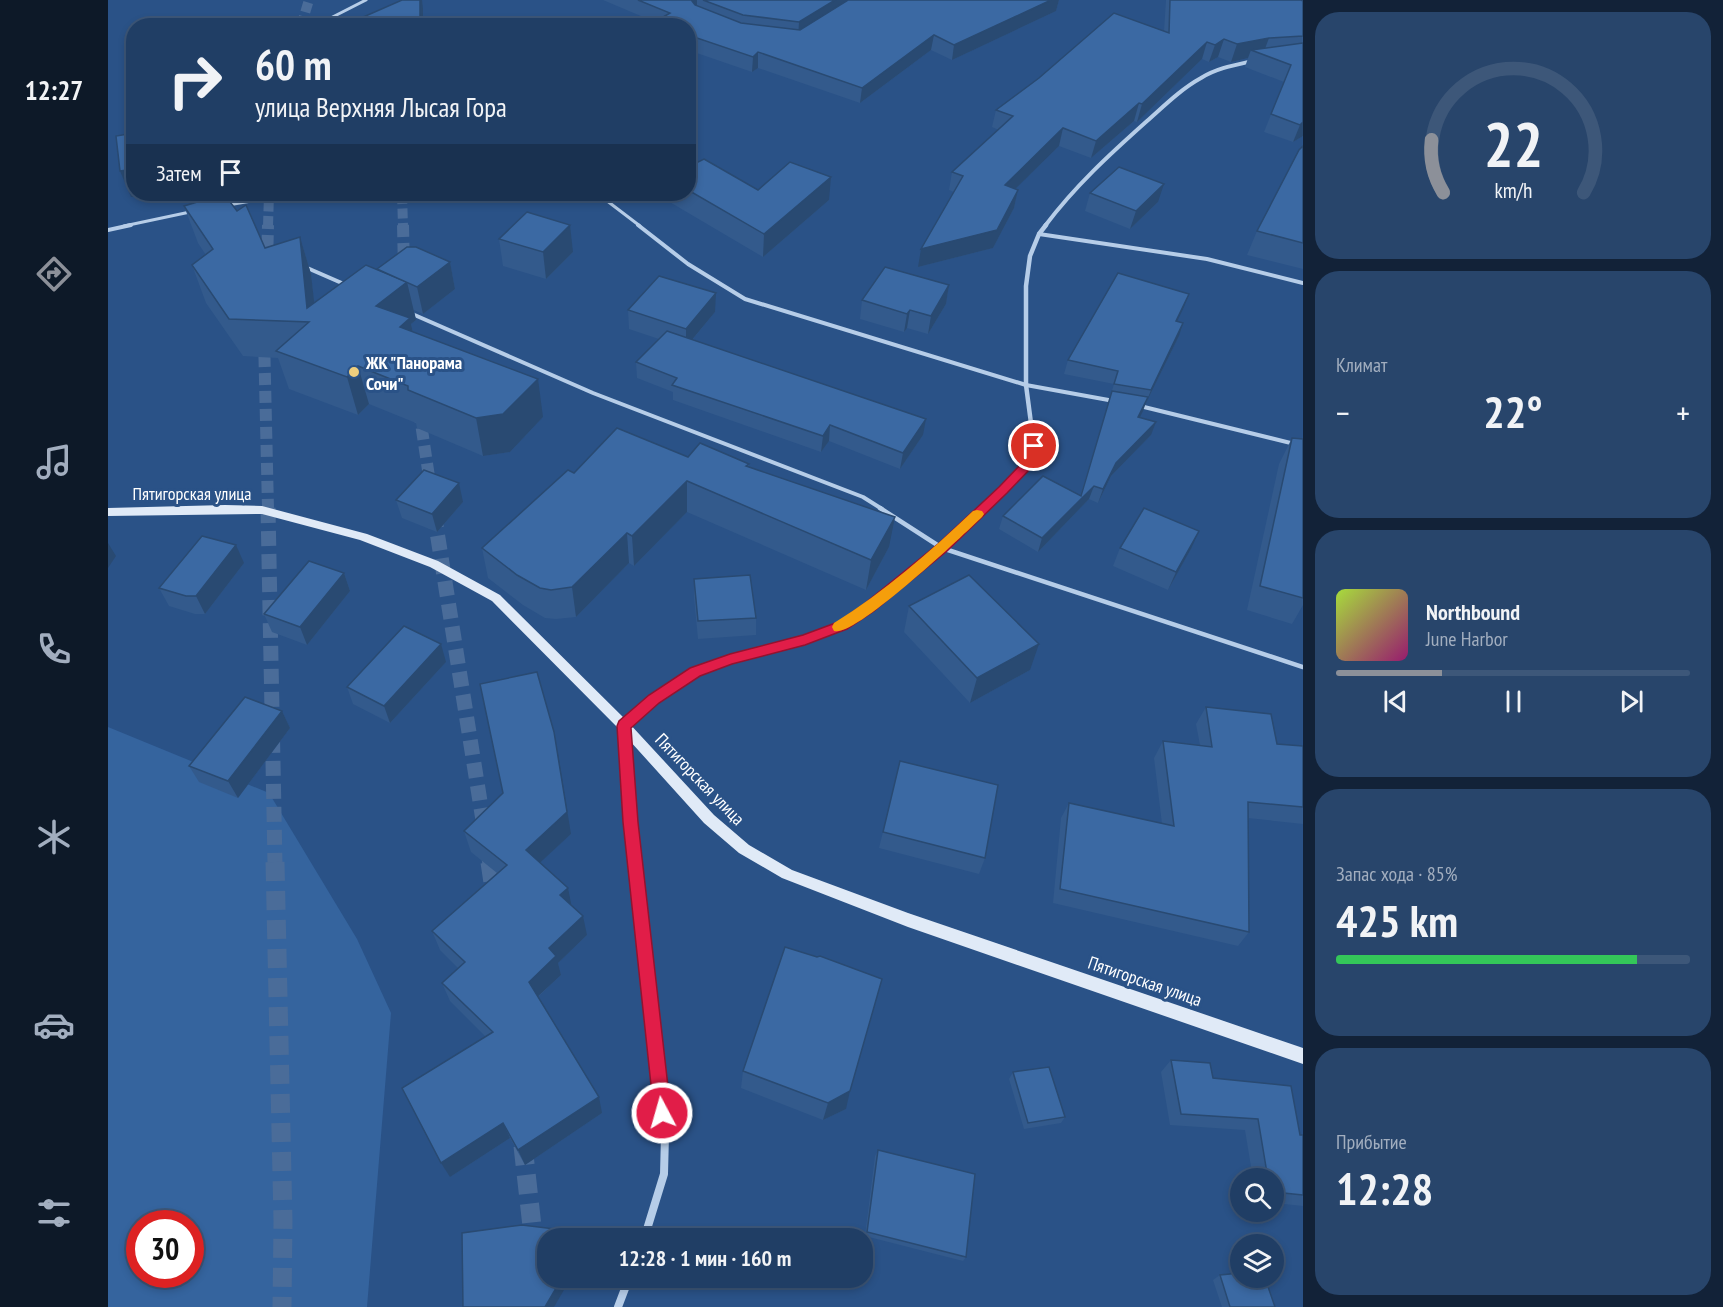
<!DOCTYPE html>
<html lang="ru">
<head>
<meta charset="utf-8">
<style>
  :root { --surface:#203e65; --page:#28456b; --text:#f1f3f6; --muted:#a2aebf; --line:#3d5779; --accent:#8c9099 }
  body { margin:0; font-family:"PT Sans Narrow",sans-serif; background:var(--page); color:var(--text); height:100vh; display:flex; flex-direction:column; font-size:22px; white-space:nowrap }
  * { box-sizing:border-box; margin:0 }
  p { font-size:20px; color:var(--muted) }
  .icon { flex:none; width:33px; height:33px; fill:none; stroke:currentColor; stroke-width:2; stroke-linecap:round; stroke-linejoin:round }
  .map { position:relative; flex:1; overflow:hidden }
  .sheet { display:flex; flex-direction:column; gap:12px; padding:12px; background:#122238; width:420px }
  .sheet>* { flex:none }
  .guide { position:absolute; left:18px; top:18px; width:570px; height:183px; border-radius:24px; box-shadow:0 3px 9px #0003,0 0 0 2px var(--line); background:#203e65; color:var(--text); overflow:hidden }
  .controls { position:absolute; left:1122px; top:1168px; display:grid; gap:12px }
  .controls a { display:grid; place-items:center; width:54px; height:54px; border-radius:50%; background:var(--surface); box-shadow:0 3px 9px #0003,0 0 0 2px var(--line); font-size:30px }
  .speed { position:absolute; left:18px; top:1210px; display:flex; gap:12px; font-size:30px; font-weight:700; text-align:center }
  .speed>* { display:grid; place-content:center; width:78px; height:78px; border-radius:50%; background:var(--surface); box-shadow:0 3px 9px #0003,0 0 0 2px var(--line); line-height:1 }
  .speed .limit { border:9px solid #d22; background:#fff; color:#111 }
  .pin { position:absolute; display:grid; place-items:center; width:51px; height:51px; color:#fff; margin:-26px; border:3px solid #fff; border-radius:50%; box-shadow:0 2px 6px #0007 }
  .me { position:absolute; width:66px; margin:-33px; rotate:354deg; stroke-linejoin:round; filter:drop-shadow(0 0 4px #0008) }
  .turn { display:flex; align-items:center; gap:21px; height:126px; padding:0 30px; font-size:27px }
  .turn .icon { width:78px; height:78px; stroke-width:2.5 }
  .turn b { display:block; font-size:42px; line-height:51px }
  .then { display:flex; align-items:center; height:57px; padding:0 30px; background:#0003; gap:12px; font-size:22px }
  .big { font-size:45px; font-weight:800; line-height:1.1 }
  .sheet .widget { flex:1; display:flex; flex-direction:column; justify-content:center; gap:9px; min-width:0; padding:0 21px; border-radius:24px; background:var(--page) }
  .sheet .dial { align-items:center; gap:0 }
  .dial svg { height:156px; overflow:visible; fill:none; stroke:var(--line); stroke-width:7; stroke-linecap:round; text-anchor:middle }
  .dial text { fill:var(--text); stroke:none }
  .song { display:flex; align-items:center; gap:18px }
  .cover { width:72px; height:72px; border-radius:9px; background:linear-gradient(135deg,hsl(80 70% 55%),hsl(320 70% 35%)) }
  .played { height:6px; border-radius:3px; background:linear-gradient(90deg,var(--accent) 30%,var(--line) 30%) }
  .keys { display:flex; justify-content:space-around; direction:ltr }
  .heat { display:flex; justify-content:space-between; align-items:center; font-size:33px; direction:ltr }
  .charge { height:9px; border-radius:4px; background:linear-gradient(90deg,#34c759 85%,var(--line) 0) }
  .trip { position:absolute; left:429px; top:1228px; width:336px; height:60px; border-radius:24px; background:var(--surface); box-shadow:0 3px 9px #0003,0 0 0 2px var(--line); font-weight:800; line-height:60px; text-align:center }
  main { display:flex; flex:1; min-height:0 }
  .tab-bar { display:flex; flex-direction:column; width:108px; justify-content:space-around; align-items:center; background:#0d1928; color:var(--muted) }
  .tab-bar .icon { width:42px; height:42px }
  .tab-bar .selected { color:var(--accent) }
  .tab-bar b { font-size:27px; color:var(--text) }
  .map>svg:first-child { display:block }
  .green { fill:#35649e; fill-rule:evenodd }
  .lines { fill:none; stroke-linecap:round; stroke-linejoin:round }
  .primary-tunnel-far3 { stroke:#4a6c99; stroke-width:10; stroke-dasharray:10 4.5; stroke-linecap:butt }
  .primary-tunnel-far2 { stroke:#4a6c99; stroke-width:12; stroke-dasharray:12 6; stroke-linecap:butt }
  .primary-tunnel-far1 { stroke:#4a6c99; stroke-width:15; stroke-dasharray:15 8; stroke-linecap:butt }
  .primary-tunnel { stroke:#4a6c99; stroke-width:19; stroke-dasharray:19 10; stroke-linecap:butt }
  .lane-far2 { stroke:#b6cde8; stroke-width:3 }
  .lane-far1 { stroke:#b6cde8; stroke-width:4 }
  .lane { stroke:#b6cde8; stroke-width:4.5 }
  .street-far3 { stroke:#b6cde8; stroke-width:4 }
  .street-far2 { stroke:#b6cde8; stroke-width:4.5 }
  .street-far1 { stroke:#b6cde8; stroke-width:6 }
  .street { stroke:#b6cde8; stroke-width:8 }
  .secondary { fill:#e0eaf7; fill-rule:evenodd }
  .wall { fill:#335a8c }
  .shaded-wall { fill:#294a72 }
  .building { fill:#3b69a3; stroke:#294a72; stroke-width:1.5 }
  .route { fill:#e11d48; stroke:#92132f; stroke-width:1.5 }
  .slow { fill:#f59e0b }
  .poi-dot { fill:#eece7e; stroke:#2a5287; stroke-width:2 }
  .labels { text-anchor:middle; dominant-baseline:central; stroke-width:6; stroke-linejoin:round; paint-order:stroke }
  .poi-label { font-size:18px; font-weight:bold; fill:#fff; stroke:#2a5287; text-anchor:start }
  .street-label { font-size:18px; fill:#fff; stroke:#2a5287 }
</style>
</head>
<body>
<main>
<nav class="tab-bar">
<b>12:27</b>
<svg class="icon selected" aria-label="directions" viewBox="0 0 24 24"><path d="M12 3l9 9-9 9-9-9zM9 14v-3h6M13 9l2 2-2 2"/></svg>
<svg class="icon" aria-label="music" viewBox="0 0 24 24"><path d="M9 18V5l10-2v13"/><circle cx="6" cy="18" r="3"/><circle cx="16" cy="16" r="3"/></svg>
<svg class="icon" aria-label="phone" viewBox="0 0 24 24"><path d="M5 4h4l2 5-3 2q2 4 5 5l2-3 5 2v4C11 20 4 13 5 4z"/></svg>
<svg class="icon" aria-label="climate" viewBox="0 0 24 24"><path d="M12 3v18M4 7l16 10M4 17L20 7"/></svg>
<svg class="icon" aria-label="car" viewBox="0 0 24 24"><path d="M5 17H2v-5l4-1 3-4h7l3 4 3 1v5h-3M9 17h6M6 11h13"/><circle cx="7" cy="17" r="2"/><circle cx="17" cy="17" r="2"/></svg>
<svg class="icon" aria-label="filters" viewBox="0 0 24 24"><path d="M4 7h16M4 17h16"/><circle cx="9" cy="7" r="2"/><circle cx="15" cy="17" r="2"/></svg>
</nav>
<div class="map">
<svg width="1195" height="1307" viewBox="0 0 1195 1307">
  <rect width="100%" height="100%" fill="#2a5287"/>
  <path class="green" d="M0,727L161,793L249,939L283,1013L259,1307H0ZM32,1224H82V1275H32Z"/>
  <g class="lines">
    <g class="primary-tunnel-far3">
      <path d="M193,26L201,0"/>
      <path d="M294,194L295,226"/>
      <path d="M160,226L161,194"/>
    </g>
    <g class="primary-tunnel-far2">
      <path d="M295,225L296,270"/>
      <path d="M159,265L160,225"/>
      <path d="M156,337L160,509"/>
      <path d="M311,410L323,490"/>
    </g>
    <g class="primary-tunnel-far1">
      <path d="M160,508L167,864"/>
      <path d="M326,513L382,864"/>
    </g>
    <g class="primary-tunnel">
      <path d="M167,862L175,1221L174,1307"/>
      <path d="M382,862L387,896"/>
      <path d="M415,1146L426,1244"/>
    </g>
    <g class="lane-far2">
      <path d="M207,26L258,0"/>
      <path d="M490,194L532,226"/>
      <path d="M120,205L173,196"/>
      <path d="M16,226L82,212"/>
    </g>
    <g class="lane-far1">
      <path d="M530,225L580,264L637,299L918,385L1006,401"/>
      <path d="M0,230L23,225"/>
      <path d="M931,234L1099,259L1195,283"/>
      <path d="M197,267L236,284"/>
      <path d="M302,313L485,393L755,497L774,509"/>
      <path d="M1032,406L1195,446"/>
    </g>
    <path class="lane" d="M772,508L834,548L1195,667"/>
    <path class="street-far3" d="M937,226C967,186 1002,154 1039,121C1056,106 1073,89 1093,78C1109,68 1127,65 1145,61"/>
    <path class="street-far2" d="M874,509L918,466L926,446L918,385V286L922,256L931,234L938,225"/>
    <path class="street-far1" d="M527,864L516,726C548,696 580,672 623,659C657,648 706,642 736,625C755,615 771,600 787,587C818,561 847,536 875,508"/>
    <g class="street">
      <path d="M526,862L557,1135L556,1174L536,1239"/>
      <path d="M510,1307L521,1278"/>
    </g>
    <path class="secondary" d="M117,505L154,506L259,534L330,561L392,595L520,722L606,815L641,845L684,870L800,913L1195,1048V1064L800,927L674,878L631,853L596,823L512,730L384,601L322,567L252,540L154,514L0,516V508Z"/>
  </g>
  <g class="wall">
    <path d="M495,0H951L948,11L844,60L823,50L752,103L650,68L644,72L580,50V26H545V23L547,22Z"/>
    <path d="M1058,0H1193L1195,1V136L1185,142L1156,132L1176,82L1137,67L1140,58L1123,62L1110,57L1101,62L1094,59L1029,122L1026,121L983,158L951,146L907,189L910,190L906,208L885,248L810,267L846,192L841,190L844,172L891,130L884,127L888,110L1056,31Z"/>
    <path d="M315,9V26H254L253,18Z"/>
    <path d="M1195,146V269L1139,255L1149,231Z"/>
    <path d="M580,167L650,190L721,200L655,257L560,201V194H580Z"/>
    <path d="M982,193L1050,202L1022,229L977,211Z"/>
    <path d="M76,206L157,248L192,237L203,274L206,303L269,269L342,262L347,289L315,314L306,310L308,320L303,324L305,332L435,417L402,452L375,456L309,428L308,423L261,404L250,415L181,389L170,358L135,356L98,303L84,265L98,255L90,243Z"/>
    <path d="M391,239L465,252L438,279L395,266Z"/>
    <path d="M841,285L838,304L820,334L799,328L796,332L752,319L754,300Z"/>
    <path d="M1081,294L1069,321L1071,336L1038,403H1037L1031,418L1043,435L1003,476L990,503L981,499L930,552L891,529L895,516L972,496L1006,384L956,374L960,360Z"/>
    <path d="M520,310L607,312L585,339L815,435L792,469L721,441L713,452L565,400V392L529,378L528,362L551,339L521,329Z"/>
    <path d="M1184,438L1195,439V605L1184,624L1139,610L1171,464Z"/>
    <path d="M580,457L641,464L640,467L781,547L758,590L579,512L526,566L521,563L468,617L448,619L437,618L415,605L380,578L374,548L466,473Z"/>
    <path d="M288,500L355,502L329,532L294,518Z"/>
    <path d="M1012,548L1083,549L1060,590L1005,566Z"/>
    <path d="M136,563L97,614H87L61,606L51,588Z"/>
    <path d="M236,573L242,591L199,645L164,632L156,614Z"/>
    <path d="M586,579L648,618V635L590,639L586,597Z"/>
    <path d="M801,606L922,670L862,703L796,632Z"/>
    <path d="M338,662L282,723L245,704L239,687Z"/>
    <path d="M1098,707L1169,744L1195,746V824L1140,818L1141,932L1130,946L945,903L953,818L961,803L1054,824L1046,758L1055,741L1092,745L1088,724Z"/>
    <path d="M174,711L182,728L130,798L91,782L81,766Z"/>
    <path d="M356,831L463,834L432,862L464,905L479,935L450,963L453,975L430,997L494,1113L417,1165L402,1138L342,1177L378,1037L342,1001L334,983L350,968L332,950L324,931L389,873L363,852Z"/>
    <path d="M775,832L877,858L871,874L771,848Z"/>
    <path d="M1063,1060L1105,1078L1192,1135H1195V1206L1166,1203V1179H1145L1137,1130L1062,1125L1053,1072Z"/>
    <path d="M635,1071L738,1109L715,1120L633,1088Z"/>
    <path d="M905,1072L957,1117L953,1123L916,1129L901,1079Z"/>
    <path d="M770,1150L858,1257L855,1261L757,1236L767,1156Z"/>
    <path d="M1112,1275L1167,1307H1114L1105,1280Z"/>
  </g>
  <g class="shaded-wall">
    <path d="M312,0H314L315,9V26H312Z"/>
    <path d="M586,0H589V12L584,1Z"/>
    <path d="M727,0H749L690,37L691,22Z"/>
    <path d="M943,0H951L948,11L844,60L846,45Z"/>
    <path d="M826,35L823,50L752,103L754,88Z"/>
    <path d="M1161,38L1155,54L1143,50L1140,58L1123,62L1129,44Z"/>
    <path d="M1116,39L1110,57L1101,62L1107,45Z"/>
    <path d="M1099,42L1094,59L1029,122L1034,104Z"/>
    <path d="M650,52V68L644,72L645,57Z"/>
    <path d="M1031,103L1026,121L983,158L988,141Z"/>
    <path d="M1195,122V136L1185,142L1192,125Z"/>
    <path d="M955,128L951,146L893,203L897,185Z"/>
    <path d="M26,169V194H45L23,197L12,171Z"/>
    <path d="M723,177L721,200L655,257L656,234Z"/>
    <path d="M1056,184L1050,202L1022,229L1028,211Z"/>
    <path d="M910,190L906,208L885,248L810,267L813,249Z"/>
    <path d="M462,225L465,252L438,279L435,252Z"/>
    <path d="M192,237L203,274L211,345L199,308Z"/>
    <path d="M342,262L347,289L315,314L309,287Z"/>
    <path d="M299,282L308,320L303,324L310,355L268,306Z"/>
    <path d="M841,285L838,304L820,334L823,316Z"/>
    <path d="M608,293L607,312L578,347V329Z"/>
    <path d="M1081,294L1076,307L1063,334L1068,321Z"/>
    <path d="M802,310L799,328L796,332L799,314Z"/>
    <path d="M1075,323L1071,336L1038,403L1043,390Z"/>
    <path d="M250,366L261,404L250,415L239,377Z"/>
    <path d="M430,379L435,417L402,452L375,456L368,418Z"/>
    <path d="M1040,397L1035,411L1025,431L1030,417Z"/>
    <path d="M818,419L815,435L792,469L795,453Z"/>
    <path d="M1048,422L1043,435L1003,476L990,503L995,489L1008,463Z"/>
    <path d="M722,425L721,441L713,452L715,436Z"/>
    <path d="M579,481V512L526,566L524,536Z"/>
    <path d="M351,483L355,502L329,532L324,514Z"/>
    <path d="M986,486L981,499L930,552L934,538Z"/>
    <path d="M787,517L781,547L758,590L763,560Z"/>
    <path d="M1091,531L1083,549L1060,590L1068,572Z"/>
    <path d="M519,533L521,563L468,617L464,587Z"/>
    <path d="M0,543L8,556L0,568Z"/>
    <path d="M128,545L136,563L97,614L88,596Z"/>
    <path d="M236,573L242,591L199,645L192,627Z"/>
    <path d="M333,644L338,662L282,723L276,706Z"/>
    <path d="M931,644L922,670L862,703L869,678Z"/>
    <path d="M174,711L182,728L130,798L120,781Z"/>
    <path d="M450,754L463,834L423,871L418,850Z"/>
    <path d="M460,888L464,908L452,895Z"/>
    <path d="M475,916L479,935L450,963L453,975L426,1000L421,982L441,948Z"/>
    <path d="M742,1091L738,1109L715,1120L720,1103Z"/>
    <path d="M491,1097L494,1113L417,1165L410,1150Z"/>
    <path d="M395,1123L402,1138L342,1177L333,1163Z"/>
    <path d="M480,1233L482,1239H477Z"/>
    <path d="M454,1278H463L446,1307H437Z"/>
  </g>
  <g class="building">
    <path d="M294,0H312V26H274L253,18Z"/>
    <path d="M530,0H586L584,1L587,5L633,23L692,30L740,0H943L846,45L826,35L754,88L650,52L645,57L580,35V26H552L545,23L562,13Z"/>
    <path d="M595,0H727L691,22L635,15Z"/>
    <path d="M1062,0H1193L1195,1V36L1161,38L1129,44L1116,39L1107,45L1099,42L1034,104L1031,103L988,141L955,128L897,185L910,190L889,230L813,249L855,176L844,172L905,116L888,110L931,78L1006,13L1061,33Z"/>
    <path d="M1195,43V122L1192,125L1163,114L1183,65L1143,50Z"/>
    <path d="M26,133V169L12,171L8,136Z"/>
    <path d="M1195,146V243L1149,231L1191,150Z"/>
    <path d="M596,159L650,190L682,162L723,177L656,234L580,190V167Z"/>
    <path d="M1011,167L1056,184L1028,211L982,193Z"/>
    <path d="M116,194L129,211L138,205L157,248L192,237L199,308L258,265L299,282L268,306L302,318L292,327L430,379L395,414L368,418L300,390V386L250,366L239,377L168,351L201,322L121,319L84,265L105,249L76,206Z"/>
    <path d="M419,212L462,225L435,252L391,239Z"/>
    <path d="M299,247H308L342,262L309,287L269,269Z"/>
    <path d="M777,267L841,285L823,316L802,310L799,314L754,300Z"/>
    <path d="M1010,273L1081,294L1068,321L1075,323L1043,390L1006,384L1010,371L960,360Z"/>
    <path d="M551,276L608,293L578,329L520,310Z"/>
    <path d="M559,331L818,419L795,453L722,425L715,436L564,385L569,378L528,362Z"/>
    <path d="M1004,391L1040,397L1030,417L1048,422L1008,463L995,489L986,486L934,538L895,516L935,476L973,496Z"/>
    <path d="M509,428L580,457L592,443L641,464L638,466L787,517L763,560L579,481L524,536L519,533L464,587L443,590L432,588L409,575L374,548L460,470L466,473Z"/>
    <path d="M1184,438L1195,439V598L1152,586Z"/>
    <path d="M316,470L351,483L324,514L288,500Z"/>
    <path d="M1036,508L1091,531L1068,572L1012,548Z"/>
    <path d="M94,536L128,545L88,596H78L51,588Z"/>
    <path d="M201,561L236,573L192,627L156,614Z"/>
    <path d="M642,575L648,618L590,621L586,579Z"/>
    <path d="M861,575L931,644L869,678L801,606Z"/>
    <path d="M296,626L333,644L276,706L239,687Z"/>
    <path d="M429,672L446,732L459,812L418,850L460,888L452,895L475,916L441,948L448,956L421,982L491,1097L410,1150L395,1123L333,1163L294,1088L385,1032L334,983L357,962L324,931L399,865L356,831L395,793L372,684Z"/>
    <path d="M137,697L174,711L120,781L81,766Z"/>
    <path d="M1098,707L1163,714L1169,744L1195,746V807L1140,802L1141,932L952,889L961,803L1066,826L1055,741L1104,747Z"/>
    <path d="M792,761L890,785L877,858L775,832Z"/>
    <path d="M677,947L709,957L712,956L774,979L742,1091L720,1103L635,1071Z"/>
    <path d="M1063,1060L1102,1063L1105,1078L1183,1086L1192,1135H1195V1195L1166,1192V1179H1160L1150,1119L1073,1114Z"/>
    <path d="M941,1067L957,1117L920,1123L905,1072Z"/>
    <path d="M770,1150L867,1174L858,1257L759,1232Z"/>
    <path d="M414,1225L480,1233L477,1239H440V1278H454L437,1307H355L354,1233Z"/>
    <path d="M1132,1273V1278H1157L1167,1307H1122L1112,1275Z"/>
  </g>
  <path class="route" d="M926,442L932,446L922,469L899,493L839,551L766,611L739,629L697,645L624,664L592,676L551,703L523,728L530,822L563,1113L561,1119L554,1122L548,1119L546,1113L515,822L509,726L511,721L541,695L582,668L622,654L695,635L730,622L756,604L830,544L891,487L913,464L922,443Z"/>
  <path class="slow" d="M869,510L874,511L876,514L874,517C854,536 747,638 726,631L724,627L726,623C776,592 822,552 865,511Z"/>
  <circle class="poi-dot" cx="246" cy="372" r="6"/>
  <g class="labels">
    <g class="poi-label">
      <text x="258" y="362">ЖК "Панорама<tspan x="258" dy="21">Сочи"</tspan></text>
    </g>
    <g class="street-label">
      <text x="84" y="493">Пятигорская улица</text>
      <text transform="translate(592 779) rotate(46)">Пятигорская улица</text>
      <text transform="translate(1037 981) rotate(19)">Пятигорская улица</text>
    </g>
  </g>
</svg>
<div class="controls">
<a><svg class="icon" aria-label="search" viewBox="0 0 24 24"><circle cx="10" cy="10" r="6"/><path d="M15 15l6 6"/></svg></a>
<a><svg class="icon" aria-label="layers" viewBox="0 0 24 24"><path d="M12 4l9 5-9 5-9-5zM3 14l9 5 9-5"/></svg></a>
</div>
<div class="speed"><div class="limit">30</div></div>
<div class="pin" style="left:926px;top:446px;background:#d93025"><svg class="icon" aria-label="arrive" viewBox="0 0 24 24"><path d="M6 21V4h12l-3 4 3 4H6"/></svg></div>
<svg class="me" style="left:554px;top:1113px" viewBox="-20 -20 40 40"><circle r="17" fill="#e11d48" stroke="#fff" stroke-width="3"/><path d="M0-11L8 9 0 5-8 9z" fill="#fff"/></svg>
<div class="trip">12:28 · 1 мин · 160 m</div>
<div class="guide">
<div class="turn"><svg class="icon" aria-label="right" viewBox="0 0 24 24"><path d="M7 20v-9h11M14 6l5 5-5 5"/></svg><div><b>60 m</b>улица Верхняя Лысая Гора</div></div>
<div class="then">Затем<svg class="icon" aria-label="arrive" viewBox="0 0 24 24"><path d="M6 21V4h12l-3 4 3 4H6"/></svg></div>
</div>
</div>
<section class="sheet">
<div class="widget dial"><svg viewBox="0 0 100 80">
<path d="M14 69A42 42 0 1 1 86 69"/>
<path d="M14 69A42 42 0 0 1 8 42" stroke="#8c9099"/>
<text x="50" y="56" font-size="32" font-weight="700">22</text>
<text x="50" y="72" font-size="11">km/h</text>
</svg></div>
<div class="widget"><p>Климат</p>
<div class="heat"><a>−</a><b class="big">22°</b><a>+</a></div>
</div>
<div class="widget">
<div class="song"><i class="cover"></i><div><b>Northbound</b><p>June Harbor</p></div></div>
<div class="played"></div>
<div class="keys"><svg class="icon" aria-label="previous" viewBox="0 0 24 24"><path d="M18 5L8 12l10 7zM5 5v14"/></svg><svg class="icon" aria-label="pause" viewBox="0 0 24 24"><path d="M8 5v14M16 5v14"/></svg><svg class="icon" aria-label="next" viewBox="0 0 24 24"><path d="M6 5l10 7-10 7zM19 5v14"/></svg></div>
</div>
<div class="widget"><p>Запас хода · 85%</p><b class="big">425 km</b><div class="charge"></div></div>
<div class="widget"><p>Прибытие</p><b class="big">12:28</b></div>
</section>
</main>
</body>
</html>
